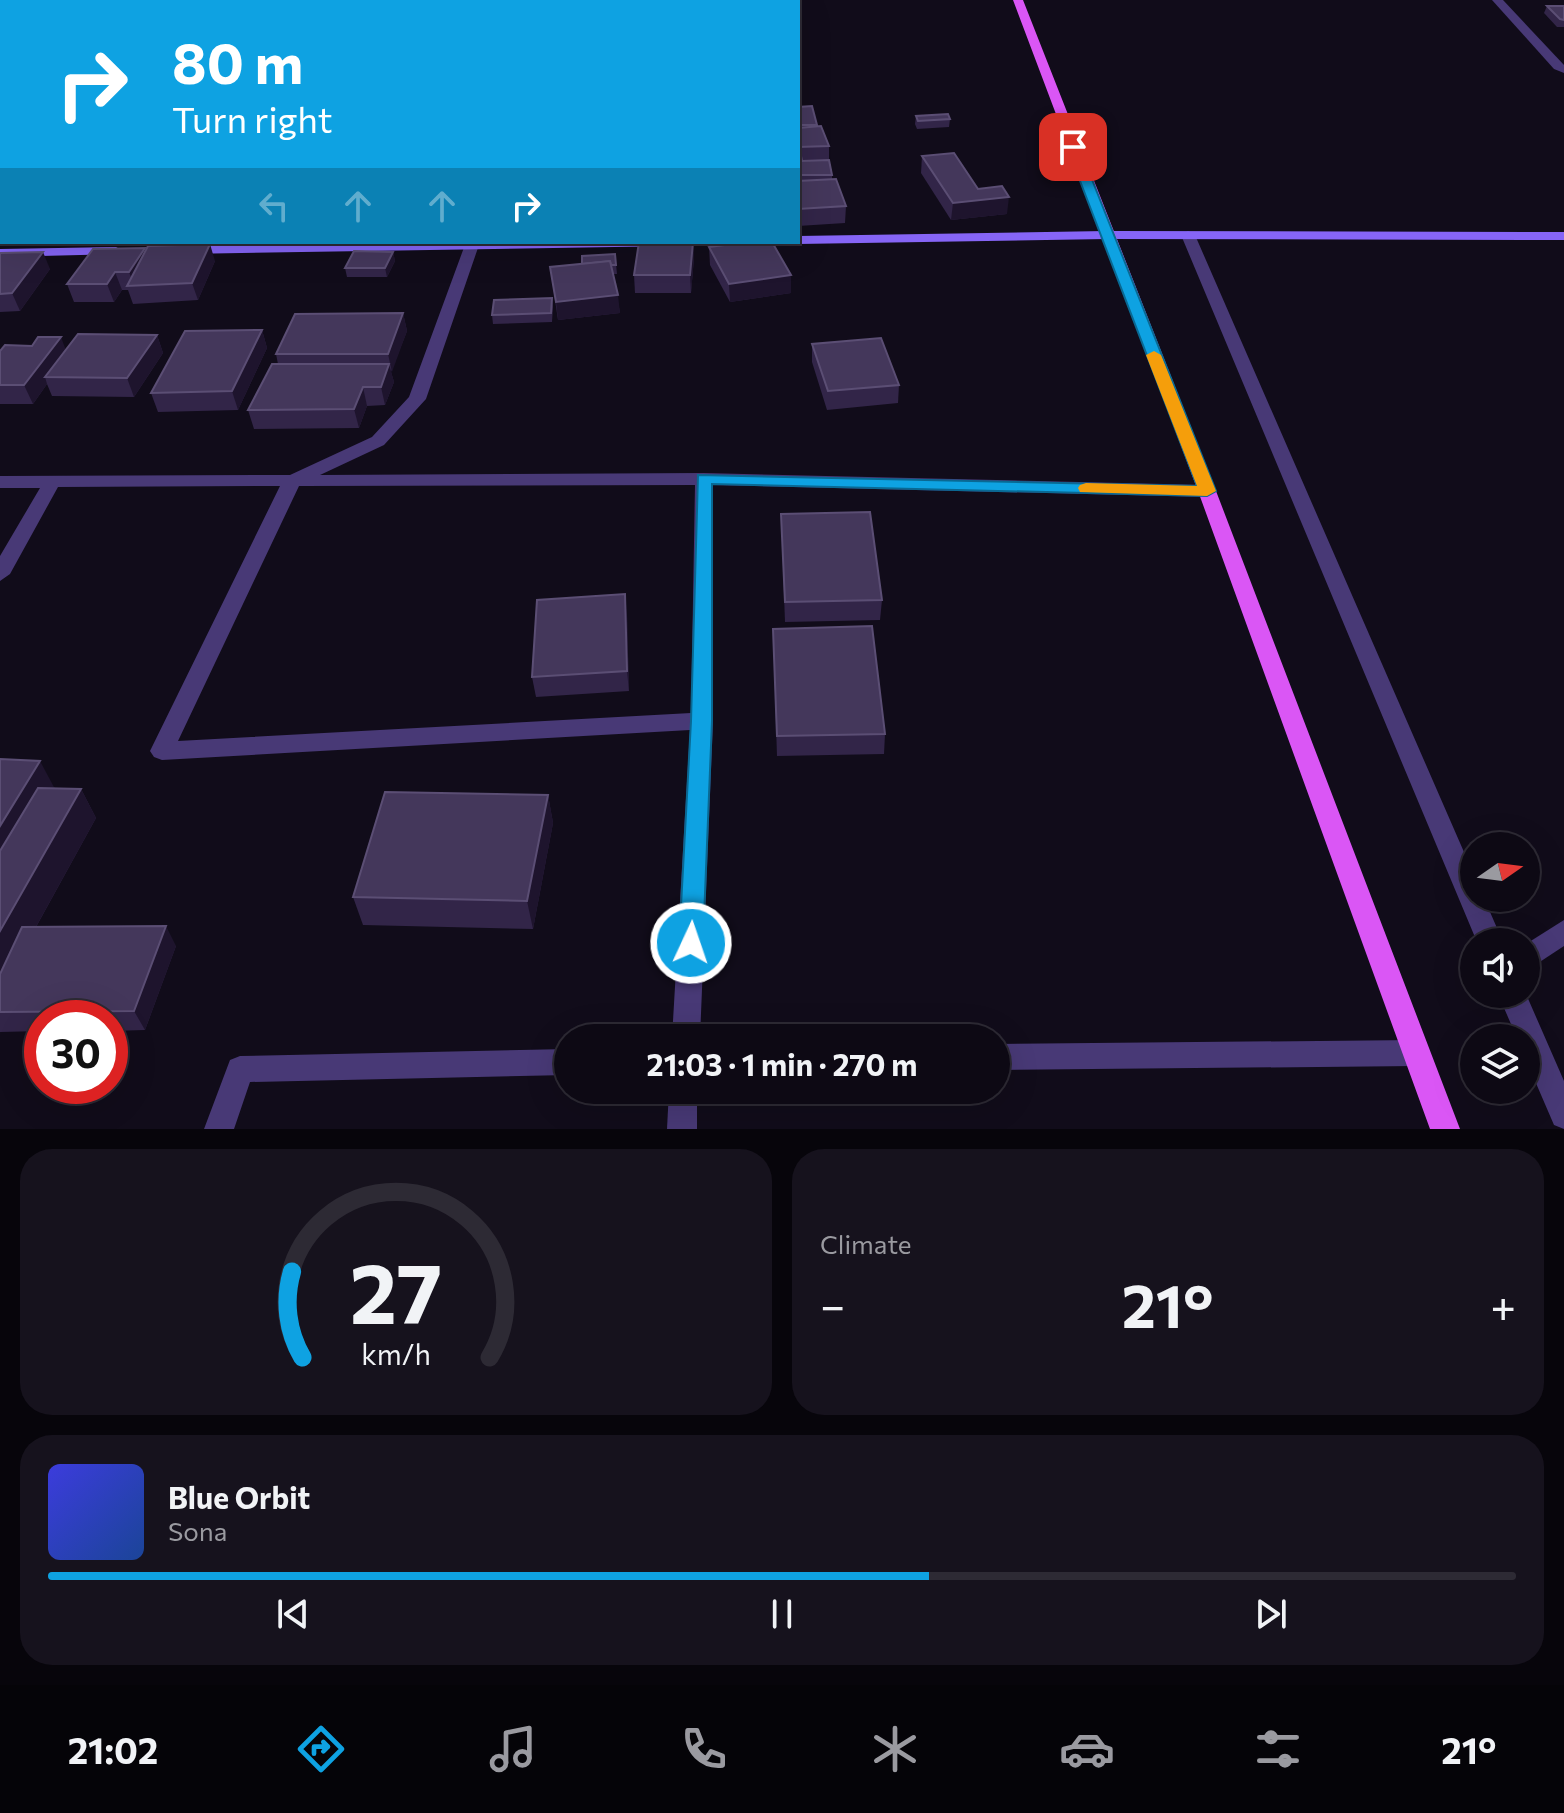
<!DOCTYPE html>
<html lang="en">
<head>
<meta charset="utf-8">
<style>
  :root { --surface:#0d0914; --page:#16121d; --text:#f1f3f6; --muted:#9a9aa0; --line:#2d2a34; --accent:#0ea2e2 }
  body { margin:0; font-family:Commissioner,sans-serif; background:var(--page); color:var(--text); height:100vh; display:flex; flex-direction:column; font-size:30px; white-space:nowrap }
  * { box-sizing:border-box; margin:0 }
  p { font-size:26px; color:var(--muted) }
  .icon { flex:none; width:44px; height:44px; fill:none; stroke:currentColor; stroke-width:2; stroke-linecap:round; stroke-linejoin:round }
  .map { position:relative; height:1129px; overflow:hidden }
  .panel { display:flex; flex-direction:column; gap:20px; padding:20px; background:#07050b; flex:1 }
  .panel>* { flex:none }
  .guide { position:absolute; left:0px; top:0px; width:800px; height:244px; box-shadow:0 8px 32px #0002,0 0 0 2px var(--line); background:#0ea2e2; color:#fff; overflow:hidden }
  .needle { width:52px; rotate:76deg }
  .fabs { position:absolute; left:1460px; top:832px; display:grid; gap:16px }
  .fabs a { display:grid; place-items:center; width:80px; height:80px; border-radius:50%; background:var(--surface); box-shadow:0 8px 32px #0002,0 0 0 2px var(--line); font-size:40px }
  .speed { position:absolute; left:24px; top:1000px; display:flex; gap:16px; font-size:40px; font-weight:700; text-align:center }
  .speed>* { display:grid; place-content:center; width:104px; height:104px; border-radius:50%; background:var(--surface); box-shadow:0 8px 32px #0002,0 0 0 2px var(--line); line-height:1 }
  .speed .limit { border:12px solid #d22; background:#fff; color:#111 }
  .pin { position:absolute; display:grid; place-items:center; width:68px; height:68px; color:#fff; margin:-34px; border-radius:16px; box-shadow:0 4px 12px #0006 }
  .me { position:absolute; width:88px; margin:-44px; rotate:3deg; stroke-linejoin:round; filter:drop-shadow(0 0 6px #0008) }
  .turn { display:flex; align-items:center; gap:28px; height:168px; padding:0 40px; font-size:36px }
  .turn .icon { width:104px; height:104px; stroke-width:2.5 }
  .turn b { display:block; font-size:56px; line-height:68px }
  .lanes { display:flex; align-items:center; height:76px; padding:0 40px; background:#0003; justify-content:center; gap:40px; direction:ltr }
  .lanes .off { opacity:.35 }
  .big { font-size:60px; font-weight:700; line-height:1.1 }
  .panel .card { flex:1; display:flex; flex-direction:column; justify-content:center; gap:12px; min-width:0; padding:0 28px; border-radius:32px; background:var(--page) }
  .panel .dial { align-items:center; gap:0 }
  .dial svg { height:208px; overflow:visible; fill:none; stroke:var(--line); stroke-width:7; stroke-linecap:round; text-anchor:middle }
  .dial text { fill:var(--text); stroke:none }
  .song { display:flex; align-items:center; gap:24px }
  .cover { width:96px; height:96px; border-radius:12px; background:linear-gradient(135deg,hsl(240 70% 55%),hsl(220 70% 35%)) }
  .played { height:8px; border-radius:4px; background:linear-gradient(90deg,var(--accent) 60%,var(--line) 60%) }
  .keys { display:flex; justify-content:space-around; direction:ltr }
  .heat { display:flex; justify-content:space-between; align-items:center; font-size:44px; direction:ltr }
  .panel .tiles { flex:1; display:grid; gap:20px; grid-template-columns:1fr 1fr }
  .card:last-child { grid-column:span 2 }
  .trip { position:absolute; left:554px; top:1024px; width:456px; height:80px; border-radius:40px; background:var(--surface); box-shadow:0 8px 32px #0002,0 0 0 2px var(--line); font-weight:700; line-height:80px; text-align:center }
  .dock { display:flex; height:128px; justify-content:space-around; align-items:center; background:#050408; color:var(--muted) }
  .dock .icon { width:56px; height:56px }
  .dock .current { color:var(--accent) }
  .dock b { font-size:36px; color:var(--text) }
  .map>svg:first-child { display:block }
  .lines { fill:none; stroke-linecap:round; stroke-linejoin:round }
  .street { fill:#483976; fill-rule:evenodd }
  .secondary { fill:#8665f6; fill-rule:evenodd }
  .primary { fill:#da56f5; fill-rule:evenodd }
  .wall { fill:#322548 }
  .shaded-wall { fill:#1e142d }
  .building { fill:#44375b; stroke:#5b4e74; stroke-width:2 }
  .route { fill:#0ea2e2; stroke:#096993; stroke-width:2 }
  .slow { fill:#f59e0b }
</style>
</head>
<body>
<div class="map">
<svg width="1564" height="1129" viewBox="0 0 1564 1129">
  <rect width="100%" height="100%" fill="#110c1a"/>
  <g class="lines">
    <g class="street">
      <rect x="525" y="0" width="10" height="2"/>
      <path d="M1492,0H1503L1564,65V73L1554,69Z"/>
      <rect x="0" y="81" width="2" height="8"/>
      <path d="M1188,231L1195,235L1474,875V898H1484L1503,942H1477L1181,235Z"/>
      <path d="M466,242H480L426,399L384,445L320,475L704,473L1207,485L1216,491L1207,497L713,485V721L700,1038H672L690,730L162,760L154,757L150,751L280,486L58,487L10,574L0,581V556L40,488H0V476L290,475L372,437L409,397ZM695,485L691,713L178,741L299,486Z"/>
      <path d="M1564,920V946L1526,971V944Z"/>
      <path d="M1498,994H1526L1564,1081V1129L1554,1125L1526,1060V1038H1517Z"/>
      <path d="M1416,1040L1426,1044L1430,1053L1426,1062L1416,1066L996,1070V1044Z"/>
      <path d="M568,1049V1075L250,1082L234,1129H204L230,1060L240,1056Z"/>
      <path d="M669,1090H697V1129H667Z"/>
    </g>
    <g class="secondary">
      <path d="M1106,231L1564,232V240L1106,239L798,244L792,242H798V236Z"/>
      <path d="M406,242H683L676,246L184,254L177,250L184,246Z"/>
      <path d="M116,247L123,251L121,254L0,257V249Z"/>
    </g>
    <path class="primary" d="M1013,0H1023L1216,491L1460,1129H1430L1198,491Z"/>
  </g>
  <g class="wall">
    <path d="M40,0H92L90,2H41Z"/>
    <path d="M154,0H253L252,1L266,2H155Z"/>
    <path d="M444,0H508V2H445Z"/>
    <path d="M1547,6H1564V27H1557L1544,13Z"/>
    <path d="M798,107L817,125V127L829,146V160L832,175V179L846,206L845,223L798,226Z"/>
    <path d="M916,116L950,119L949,127L917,129L915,124Z"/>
    <path d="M922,156L978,189L1007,214L951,220L921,173Z"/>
    <rect x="0" y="190" width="2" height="41"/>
    <path d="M693,242L694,258L691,293H635L634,275Z"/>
    <path d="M709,247L791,293L730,302L710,265Z"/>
    <path d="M145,248L146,250L215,261L198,300L133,304L128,290H122L114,302H74L67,284Z"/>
    <path d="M393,252L395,261L387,277H347L345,268Z"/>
    <path d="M0,253L50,269L20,311L0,312Z"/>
    <path d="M615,254L617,274H613L620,313L558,320L550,267L582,264Z"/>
    <path d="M552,298L553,307L552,322L493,324L492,315Z"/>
    <path d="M403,313L407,331L391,372L394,382L385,405L367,406L359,428L254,429L248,410L278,364L276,354Z"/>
    <path d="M262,330L267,348L238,410L158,412L151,393Z"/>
    <path d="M157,335L163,353L134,397L52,396L47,384L33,404H0V351L66,350Z"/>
    <path d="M812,344L899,385L898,403L827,410L812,362Z"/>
    <path d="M781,514L882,600L880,620L785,622Z"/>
    <path d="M627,614L629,691L536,697L532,677Z"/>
    <path d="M773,629L885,734L884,754L777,756Z"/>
    <path d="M0,759L55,788L81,789L96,818L36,927L176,946L145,1030L110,1031V1018H42V1031L0,1032Z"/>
    <path d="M548,795L553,823L533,929L363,925L353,897Z"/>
  </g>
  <g class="shaded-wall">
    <path d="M1009,197L1007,214L951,220L953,203Z"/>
    <path d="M693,242L694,258L691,293L690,275Z"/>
    <path d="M210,244L215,261L198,300L192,283Z"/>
    <path d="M145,248L151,265L134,285L129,272Z"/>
    <path d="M43,252L50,269L20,311L12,293Z"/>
    <path d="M393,252L395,261L387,277L385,268Z"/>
    <path d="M115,272L122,290L114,302L107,284Z"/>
    <path d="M791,275V293L730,302L729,284Z"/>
    <path d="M618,295L620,313L558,320L556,302Z"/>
    <path d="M403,313L407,331L392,372L388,354Z"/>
    <path d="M262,330L267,348L238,410L232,391Z"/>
    <path d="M157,335L163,353L134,397L127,378Z"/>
    <path d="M61,337L68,356L45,377L47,384L33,404L24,385Z"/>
    <path d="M389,364L394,382L385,405L381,387Z"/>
    <path d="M363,387L367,406L359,428L354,409Z"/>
    <path d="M625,594L627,614L629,691L627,671Z"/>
    <path d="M40,761L55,789L0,884V826Z"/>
    <path d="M81,789L96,818L0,992V931Z"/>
    <path d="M548,795L553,823L533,929L527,901Z"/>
    <path d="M166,926L176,946L145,1030L134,1011Z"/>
  </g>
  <g class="building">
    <path d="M172,0H217L216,2H170Z"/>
    <path d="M266,0L265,2H237Z"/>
    <path d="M271,0H287L286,2H270Z"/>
    <path d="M412,0H419L420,2H389Z"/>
    <path d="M2,5V18H0V7Z"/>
    <path d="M1547,6H1564V20L1560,19Z"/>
    <path d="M812,106L817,125H798V107Z"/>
    <path d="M948,114L950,119L918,121L916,116Z"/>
    <path d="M821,126L829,146L798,147V128Z"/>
    <path d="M954,153L978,189L1002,186L1009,197L953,203L922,156Z"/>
    <path d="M798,156H801L802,161L829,160L832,175H798Z"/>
    <path d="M836,179L846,206L798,209V181Z"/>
    <rect x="0" y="190" width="2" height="23"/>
    <path d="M639,242H693L690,275H634Z"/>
    <path d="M748,242H772L791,275L729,284L709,247Z"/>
    <path d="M210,244L192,283L127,286L148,246Z"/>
    <path d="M145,248L129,272H115L107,284H67L93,249Z"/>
    <path d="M354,251L393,252L385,268H345Z"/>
    <path d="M43,252L12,293L0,294V253Z"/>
    <path d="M615,254L616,265H611L610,261L582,264V256Z"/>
    <path d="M610,261L618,295L556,302L550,267Z"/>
    <path d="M552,298L551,313L492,315L494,300Z"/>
    <path d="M403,313L388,354H276L295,314Z"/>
    <path d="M262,330L232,391L151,393L185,331Z"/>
    <path d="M78,334L157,335L127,378L45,377Z"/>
    <path d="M38,337H61L24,385H0V351L5,345L32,346Z"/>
    <path d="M881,338L899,385L828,391L812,344Z"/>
    <path d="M272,364H389L381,387H363L354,409L248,410Z"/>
    <path d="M870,512L882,600L785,602L781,514Z"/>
    <path d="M625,594L627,671L532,677L537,600Z"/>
    <path d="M872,626L885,734L777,736L773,629Z"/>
    <path d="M0,759L40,761L0,826Z"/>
    <path d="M38,788L81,789L0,931V851Z"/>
    <path d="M385,792L548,795L527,901L353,897Z"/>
    <path d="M166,926L134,1011L0,1012V974L22,927Z"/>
  </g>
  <path class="route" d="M1073,143L1079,147L1216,491L1207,496L712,484V721L703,943L699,950L691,953L682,950L679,943L691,721L698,475L1197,486L1067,147Z"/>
  <path class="slow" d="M1154,351L1161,355L1216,491L1207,496L1080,492L1078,488L1080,485L1086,483L1197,486L1146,355Z"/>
</svg>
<div class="fabs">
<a><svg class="needle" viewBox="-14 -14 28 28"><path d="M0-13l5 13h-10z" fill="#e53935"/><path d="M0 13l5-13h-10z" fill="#9a9aa0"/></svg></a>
<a><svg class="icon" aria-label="sound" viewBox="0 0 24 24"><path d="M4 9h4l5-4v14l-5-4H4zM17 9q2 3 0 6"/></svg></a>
<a><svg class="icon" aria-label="layers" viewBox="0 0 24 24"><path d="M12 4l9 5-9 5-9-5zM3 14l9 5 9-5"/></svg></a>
</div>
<div class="speed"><div class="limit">30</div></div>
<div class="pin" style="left:1073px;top:147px;background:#d93025"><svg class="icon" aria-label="arrive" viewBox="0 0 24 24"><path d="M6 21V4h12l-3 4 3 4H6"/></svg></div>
<svg class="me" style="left:691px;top:943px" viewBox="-20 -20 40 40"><circle r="17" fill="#0ea2e2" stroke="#fff" stroke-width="3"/><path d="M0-11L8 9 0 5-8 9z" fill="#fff"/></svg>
<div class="trip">21:03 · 1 min · 270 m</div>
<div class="guide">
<div class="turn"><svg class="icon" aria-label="right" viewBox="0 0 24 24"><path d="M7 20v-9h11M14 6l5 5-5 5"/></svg><div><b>80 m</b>Turn right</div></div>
<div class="lanes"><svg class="icon off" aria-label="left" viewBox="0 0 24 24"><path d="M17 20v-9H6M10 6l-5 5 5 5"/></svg><svg class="icon off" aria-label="ahead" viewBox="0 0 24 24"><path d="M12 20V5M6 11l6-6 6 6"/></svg><svg class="icon off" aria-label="ahead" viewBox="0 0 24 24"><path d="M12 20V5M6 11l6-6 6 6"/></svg><svg class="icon" aria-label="right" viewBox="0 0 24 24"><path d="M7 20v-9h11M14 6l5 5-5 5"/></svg></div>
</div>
</div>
<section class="panel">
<div class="tiles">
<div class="card dial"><svg viewBox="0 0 100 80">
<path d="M14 69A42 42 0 1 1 86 69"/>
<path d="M14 69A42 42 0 0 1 10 36" stroke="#0ea2e2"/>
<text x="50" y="56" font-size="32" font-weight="700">27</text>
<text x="50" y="72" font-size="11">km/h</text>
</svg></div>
<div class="card"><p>Climate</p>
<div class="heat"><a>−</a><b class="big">21°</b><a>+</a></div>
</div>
<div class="card">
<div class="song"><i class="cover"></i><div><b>Blue Orbit</b><p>Sona</p></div></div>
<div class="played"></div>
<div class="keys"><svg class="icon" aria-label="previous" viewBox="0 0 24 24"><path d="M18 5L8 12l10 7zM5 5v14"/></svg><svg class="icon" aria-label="pause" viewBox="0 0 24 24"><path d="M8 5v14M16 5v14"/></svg><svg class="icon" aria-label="next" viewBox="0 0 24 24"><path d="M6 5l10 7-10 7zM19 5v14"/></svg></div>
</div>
</div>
</section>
<nav class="dock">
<b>21:02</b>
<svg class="icon current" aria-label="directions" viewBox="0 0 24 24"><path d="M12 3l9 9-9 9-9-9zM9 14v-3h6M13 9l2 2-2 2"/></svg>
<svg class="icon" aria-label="music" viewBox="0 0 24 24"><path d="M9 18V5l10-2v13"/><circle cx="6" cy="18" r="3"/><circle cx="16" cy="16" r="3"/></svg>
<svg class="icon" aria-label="phone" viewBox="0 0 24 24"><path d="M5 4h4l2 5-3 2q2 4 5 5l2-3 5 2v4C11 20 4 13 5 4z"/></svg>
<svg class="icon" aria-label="climate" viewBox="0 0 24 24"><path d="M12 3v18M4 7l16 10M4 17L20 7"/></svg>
<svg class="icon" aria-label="car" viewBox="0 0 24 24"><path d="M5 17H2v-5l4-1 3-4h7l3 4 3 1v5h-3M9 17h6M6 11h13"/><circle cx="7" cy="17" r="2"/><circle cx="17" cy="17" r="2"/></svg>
<svg class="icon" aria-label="filters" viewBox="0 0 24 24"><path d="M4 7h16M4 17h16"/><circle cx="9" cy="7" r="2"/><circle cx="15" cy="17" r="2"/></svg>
<b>21°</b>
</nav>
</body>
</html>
